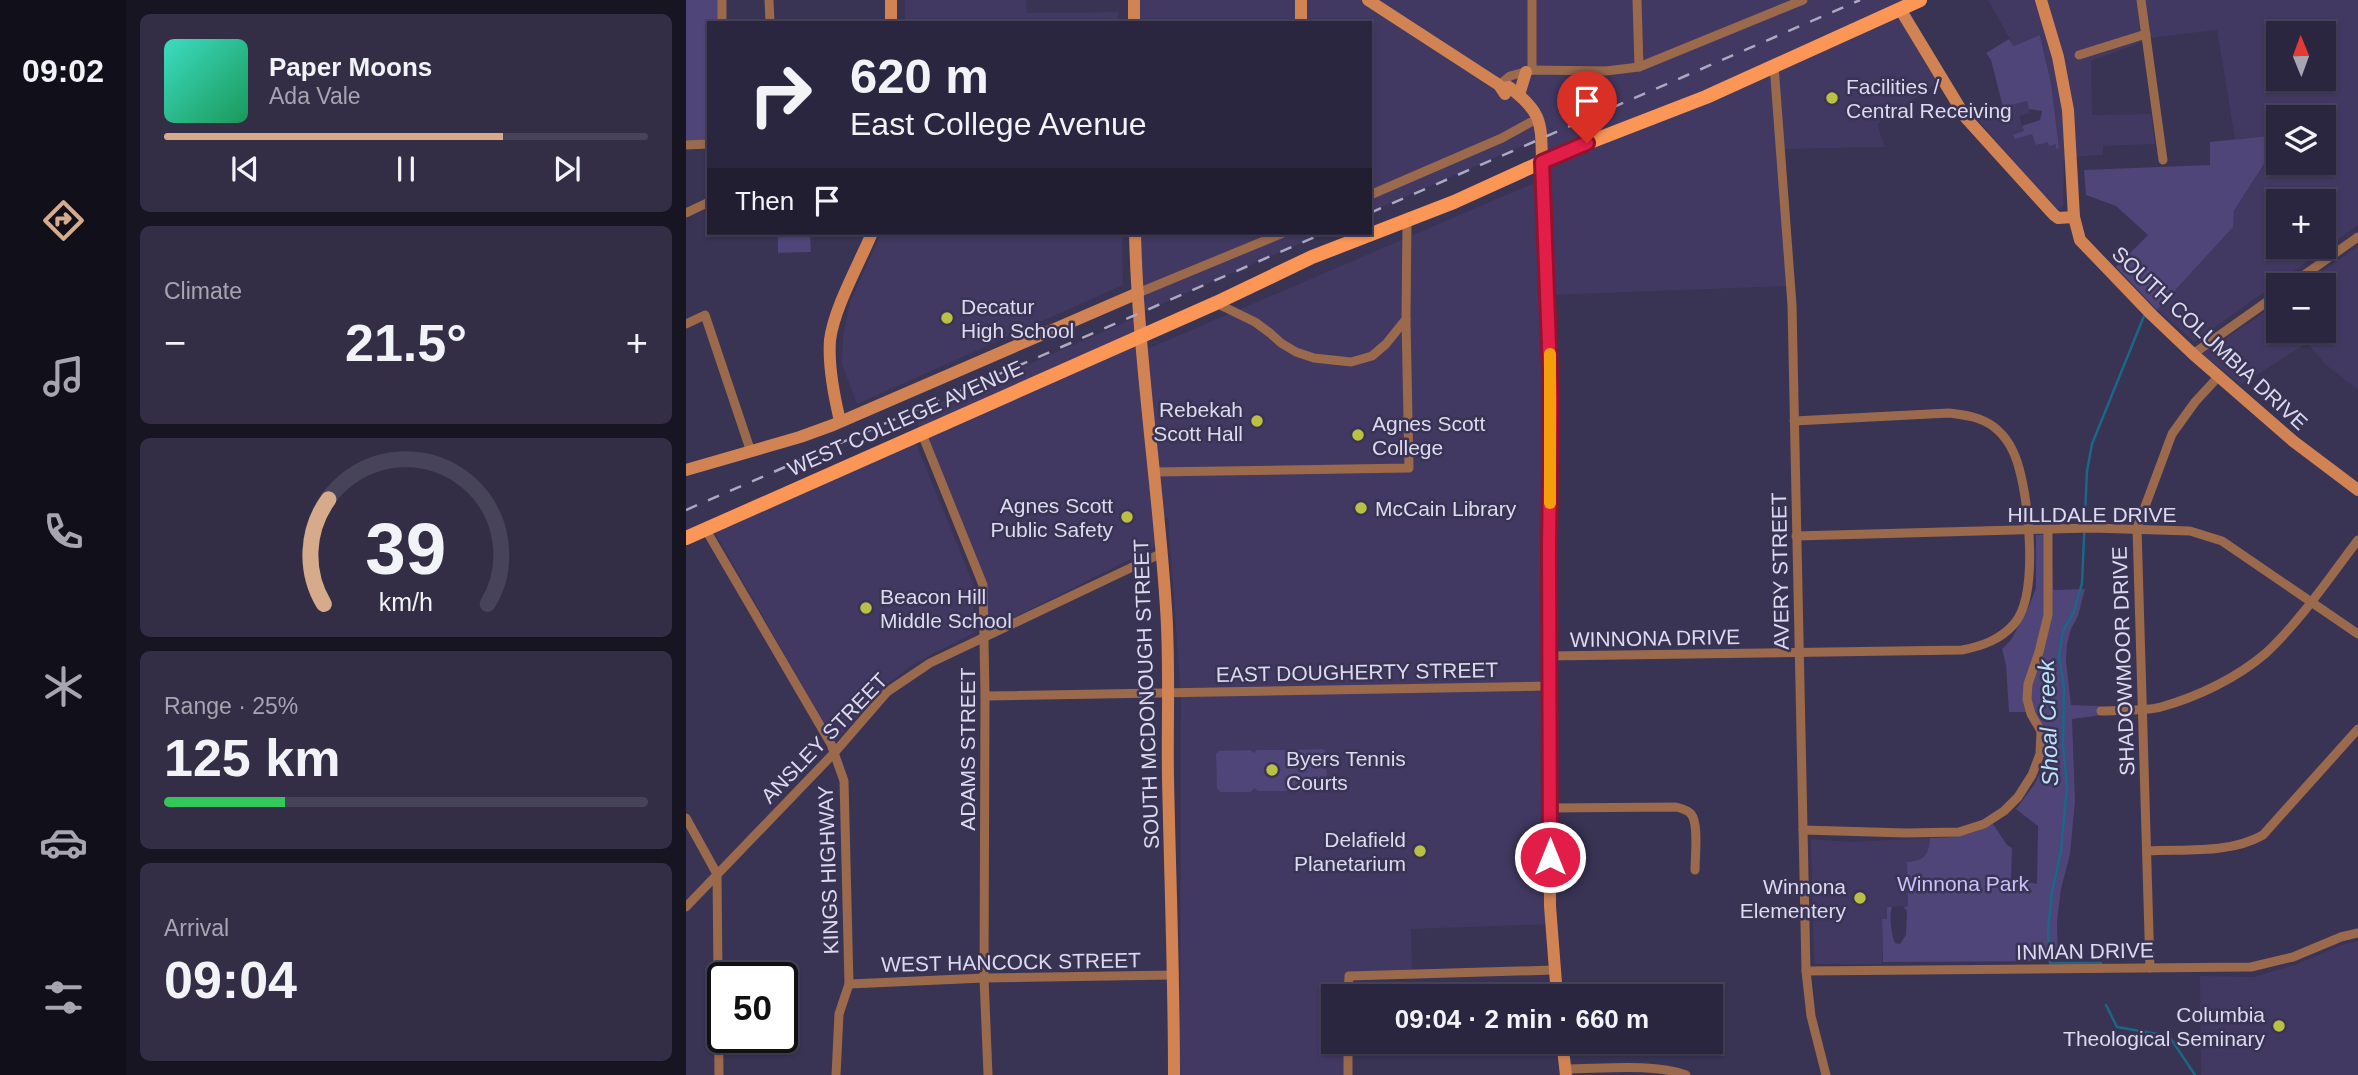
<!DOCTYPE html>
<html lang="en">
<head>
<meta charset="utf-8">
<style>
  :root { --surface:#2b263f; --page:#332e46; --text:#f1f3f6; --muted:#a6a5b0; --line:#474359; --accent:#d6ab8b }
  body { margin:0; font-family:Helvetica,sans-serif; background:var(--page); color:var(--text); height:100vh; display:flex; flex-direction:column; font-size:26px; white-space:nowrap }
  * { box-sizing:border-box; margin:0 }
  p { font-size:23px; color:var(--muted) }
  .icon { flex:none; width:38px; height:38px; fill:none; stroke:currentColor; stroke-width:2; stroke-linecap:round; stroke-linejoin:round }
  .map { position:relative; flex:1; overflow:hidden }
  .drawer { display:flex; flex-direction:column; gap:14px; padding:14px; background:#181523; width:560px }
  .drawer>* { flex:none }
  .banner { position:absolute; left:21px; top:21px; width:665px; height:214px; border-radius:0px; box-shadow:0 2px 5px #0004,0 0 0 2px var(--line); background:#2b263f; color:var(--text); overflow:hidden }
  .needle { width:46px; rotate:359deg }
  .fabs { position:absolute; left:1580px; top:21px; display:grid; gap:14px }
  .fabs a { display:grid; place-items:center; width:70px; height:70px; border-radius:0px; background:var(--surface); box-shadow:0 2px 5px #0004,0 0 0 2px var(--line); font-size:35px }
  .speed { position:absolute; left:21px; top:962px; display:flex; gap:14px; font-size:35px; font-weight:700; text-align:center }
  .speed>* { display:grid; place-content:center; width:91px; height:91px; border-radius:50%; background:var(--surface); box-shadow:0 2px 5px #0004,0 0 0 2px var(--line); line-height:1 }
  .speed .limit { border:4px solid #111; border-radius:10px; background:#fff; color:#111 }
  .pin { position:absolute; display:grid; place-items:center; width:60px; height:60px; color:#fff; margin:-72px -30px; border-radius:50% 50% 50% 0; rotate:-45deg; box-shadow:0 0 7px #0007 }
  .pin .icon { rotate:45deg }
  .me { position:absolute; width:77px; margin:-38px; rotate:0deg; stroke-linejoin:round; filter:drop-shadow(0 0 5px #0008) }
  .turn { display:flex; align-items:center; gap:24px; height:147px; padding:0 28px; font-size:32px }
  .turn .icon { width:91px; height:91px; stroke-width:2.5 }
  .turn b { display:block; font-size:49px; line-height:60px }
  .then { display:flex; align-items:center; height:66px; padding:0 28px; background:#0003; gap:14px; font-size:26px }
  .big { font-size:52px; font-weight:700; line-height:1.1 }
  .drawer .tile { flex:1; display:flex; flex-direction:column; justify-content:center; gap:10px; min-width:0; padding:0 24px; border-radius:10px; background:var(--page) }
  .drawer .dial { align-items:center; gap:0 }
  .dial svg { height:182px; overflow:visible; fill:none; stroke:var(--line); stroke-width:7; stroke-linecap:round; text-anchor:middle }
  .dial text { fill:var(--text); stroke:none }
  .song { display:flex; align-items:center; gap:21px }
  .cover { width:84px; height:84px; border-radius:10px; background:linear-gradient(135deg,hsl(170 70% 55%),hsl(150 70% 35%)) }
  .played { height:7px; border-radius:4px; background:linear-gradient(90deg,var(--accent) 70%,var(--line) 70%) }
  .keys { display:flex; justify-content:space-around; direction:ltr }
  .heat { display:flex; justify-content:space-between; align-items:center; font-size:38px; direction:ltr }
  .charge { height:10px; border-radius:5px; background:linear-gradient(90deg,#34c759 25%,var(--line) 0) }
  .trip { position:absolute; left:635px; top:984px; width:402px; height:70px; border-radius:0px; background:var(--surface); box-shadow:0 2px 5px #0004,0 0 0 2px var(--line); font-weight:700; line-height:70px; text-align:center }
  main { display:flex; flex:1; min-height:0 }
  .tab-bar { display:flex; flex-direction:column; width:126px; justify-content:space-around; align-items:center; background:#110f19; color:var(--muted) }
  .tab-bar .icon { width:49px; height:49px }
  .tab-bar .selected { color:var(--accent) }
  .tab-bar b { font-size:32px; color:var(--text) }
  .map>svg:first-child { display:block }
  .built { fill:#413961; fill-rule:evenodd }
  .green { fill:#4f4578 }
  .lines { fill:none; stroke-linecap:round; stroke-linejoin:round }
  .stream { stroke:#1a6787; stroke-width:2.5 }
  .street { stroke:#9b694c; stroke-width:9 }
  .secondary { stroke:#d18353; stroke-width:12 }
  .primary { stroke:#fb9656; stroke-width:14 }
  .rail { stroke:#aca9c1; stroke-width:2.5; stroke-dasharray:12 12; stroke-linecap:butt }
  .route-casing { stroke:#92132f; stroke-width:18 }
  .route { stroke:#e11d48; stroke-width:12 }
  .slow { stroke:#f59e0b; stroke-width:12 }
  .poi-dot { fill:#bbc044; stroke:#393354; stroke-width:2.5 }
  .labels { text-anchor:middle; dominant-baseline:central; stroke-width:5; stroke-linejoin:round; paint-order:stroke }
  .poi-label { font-size:21px; fill:#dcdaef; stroke:#393354; text-anchor:start }
  .street-label { font-size:21px; fill:#dcdaef; stroke:#393354 }
  .park-label { font-size:21px; fill:#c9c0fc; stroke:#393354 }
  .water-label { font-size:23px; font-style:italic; fill:#b8e4fb; stroke:#393354 }
</style>
</head>
<body>
<main>
<nav class="tab-bar">
<b>09:02</b>
<svg class="icon selected" aria-label="directions" viewBox="0 0 24 24"><path d="M12 3l9 9-9 9-9-9zM9 14v-3h6M13 9l2 2-2 2"/></svg>
<svg class="icon" aria-label="music" viewBox="0 0 24 24"><path d="M9 18V5l10-2v13"/><circle cx="6" cy="18" r="3"/><circle cx="16" cy="16" r="3"/></svg>
<svg class="icon" aria-label="phone" viewBox="0 0 24 24"><path d="M5 4h4l2 5-3 2q2 4 5 5l2-3 5 2v4C11 20 4 13 5 4z"/></svg>
<svg class="icon" aria-label="climate" viewBox="0 0 24 24"><path d="M12 3v18M4 7l16 10M4 17L20 7"/></svg>
<svg class="icon" aria-label="car" viewBox="0 0 24 24"><path d="M5 17H2v-5l4-1 3-4h7l3 4 3 1v5h-3M9 17h6M6 11h13"/><circle cx="7" cy="17" r="2"/><circle cx="17" cy="17" r="2"/></svg>
<svg class="icon" aria-label="filters" viewBox="0 0 24 24"><path d="M4 7h16M4 17h16"/><circle cx="9" cy="7" r="2"/><circle cx="15" cy="17" r="2"/></svg>
</nav>
<section class="drawer">
<div class="tile">
<div class="song"><i class="cover"></i><div><b>Paper Moons</b><p>Ada Vale</p></div></div>
<div class="played"></div>
<div class="keys"><svg class="icon" aria-label="previous" viewBox="0 0 24 24"><path d="M18 5L8 12l10 7zM5 5v14"/></svg><svg class="icon" aria-label="pause" viewBox="0 0 24 24"><path d="M8 5v14M16 5v14"/></svg><svg class="icon" aria-label="next" viewBox="0 0 24 24"><path d="M6 5l10 7-10 7zM19 5v14"/></svg></div>
</div>
<div class="tile"><p>Climate</p>
<div class="heat"><a>−</a><b class="big">21.5°</b><a>+</a></div>
</div>
<div class="tile dial"><svg viewBox="0 0 100 80">
<path d="M14 69A42 42 0 1 1 86 69"/>
<path d="M14 69A42 42 0 0 1 16 23" stroke="#d6ab8b"/>
<text x="50" y="56" font-size="32" font-weight="700">39</text>
<text x="50" y="72" font-size="11">km/h</text>
</svg></div>
<div class="tile"><p>Range · 25%</p><b class="big">125 km</b><div class="charge"></div></div>
<div class="tile"><p>Arrival</p><b class="big">09:04</b></div>
</section>
<div class="map">
<svg width="1672" height="1075" viewBox="0 0 1672 1075">
  <rect width="100%" height="100%" fill="#393354"/>
  <g class="built">
    <path d="M219,0H340L341,13L432,12V23H219Z"/>
    <path d="M449,0H1218L1258,79L1191,124L1199,147L1097,149L1100,286L864,295L865,924L725,929L726,971L664,973L663,996H648V1041H660L659,1075H494L495,698L482,517L472,521L473,545L297,633L293,586L228,414L456,315L459,350L860,178L859,136L684,212V23H450Z"/>
    <path d="M1302,0H1672V225L1508,342L1471,310L1547,227L1548,212L1592,142V163H1638V117H1592V135L1549,139L1531,30L1470,37L1405,61L1406,115L1465,114L1469,144L1417,146V155L1398,156L1378,159L1377,206L1371,211L1286,113L1341,101L1344,113L1333,116L1338,131L1370,144L1373,148L1365,83L1355,35L1328,46ZM1592,33H1638V79H1592ZM1592,201H1638V247H1592Z"/>
    <path d="M195,233H436L437,285L171,404L156,364L157,335L164,302Z"/>
    <path d="M454,233H638L455,313Z"/>
    <path d="M1672,246V390L1640,365L1621,343L1555,385L1516,354L1592,303V331H1638V285H1617Z"/>
    <path d="M229,441L287,583L288,633L231,662L201,684L149,742L28,531Z"/>
    <path d="M1244,838L1243,852L1232,861L1222,906L1201,907V919L1196,920V964H1128L1125,839L1165,842Z"/>
    <path d="M1672,941V1075H1515L1514,976L1568,977L1611,964L1658,944Z"/>
  </g>
  <g class="green">
    <path d="M0,0H35V23H23V142L0,143Z"/>
    <path d="M1354,35L1365,83L1373,148L1370,149V144L1363,146L1362,142L1350,145L1346,134L1329,139L1327,135L1338,131L1336,126L1354,120L1356,111L1343,109L1341,101L1317,107L1305,60L1300,53L1323,39L1328,46Z"/>
    <path d="M1592,135V142L1548,211L1547,227L1471,310L1430,267L1462,235L1430,206L1400,195L1398,170L1524,165V142Z"/>
    <path d="M92,233H124L125,252L92,253Z"/>
    <path d="M1365,534L1367,590L1399,589L1392,616L1385,629L1381,644L1380,661L1385,705L1414,706L1416,715L1386,719L1389,801L1384,854L1375,889L1371,922L1372,961L1197,962L1196,919H1201V907H1206C1203,915 1205,935 1209,943L1214,944L1220,935L1221,911L1217,907L1222,906L1221,862C1239,861 1243,854 1244,838C1268,838 1286,835 1307,824L1321,845L1326,848L1325,879L1351,884L1352,826L1330,809L1348,785L1361,759L1360,728L1340,712H1323L1320,665L1316,649L1325,640L1343,606L1350,588V535Z"/>
    <path d="M637,749L640,752L641,786L638,790L606,791L603,788L600,791H572L568,788L565,792H534L531,788L530,754L533,751L564,750L568,753L571,750H599L602,753L606,750Z"/>
  </g>
  <g class="lines">
    <g class="stream">
      <path d="M1415,965V963H1364L1362,930L1366,892L1375,851L1381,786L1377,745L1378,688L1373,655L1377,631L1388,612L1396,583L1401,471L1406,444L1458,316"/>
      <path d="M1420,1005L1431,1027L1483,1036L1509,1075"/>
    </g>
    <g class="street">
      <path d="M36,0V23"/>
      <path d="M83,0L84,23"/>
      <path d="M846,0V70"/>
      <path d="M951,0L953,67"/>
      <path d="M1455,0L1477,160"/>
      <path d="M1393,55L1460,34"/>
      <path d="M1088,65L1106,305L1120,971L1125,1016L1140,1075"/>
      <path d="M813,85L824,76L846,70L920,71L953,67L1117,0"/>
      <path d="M0,145L23,144"/>
      <path d="M684,195L816,138L845,122"/>
      <path d="M0,213L23,202"/>
      <path d="M1604,285L1672,237"/>
      <path d="M452,293L597,233"/>
      <path d="M530,303L569,322L584,333L595,343L610,352L628,358L665,362L686,356L700,344L720,319L721,220"/>
      <path d="M0,324L19,315L65,452"/>
      <path d="M1507,354L1592,294"/>
      <path d="M236,434L297,585L299,696L298,978L302,1075"/>
      <path d="M469,472L723,468L720,319"/>
      <path d="M20,530L145,744L158,781L163,984L153,1014L150,1075"/>
      <path d="M1110,536L1405,528L1504,531L1536,541L1672,634"/>
      <path d="M863,656L1276,650C1296,646 1314,640 1328,624C1353,596 1343,503 1333,468C1329,453 1321,437 1308,427C1295,417 1280,415 1263,413L1108,421"/>
      <path d="M299,696L862,686"/>
      <path d="M1415,711C1430,710 1462,711 1475,707C1511,697 1551,678 1580,653C1615,620 1643,578 1672,540"/>
      <path d="M864,808L990,807C994,808 1002,810 1005,814C1013,823 1009,857 1009,870"/>
      <path d="M0,818L31,874L33,1075"/>
      <path d="M1117,830L1220,833L1273,832L1298,824L1318,811L1332,797L1346,775L1354,754L1355,731L1345,714L1341,699L1342,684L1353,652L1362,615V530"/>
      <path d="M1462,851C1500,849 1543,854 1577,835L1672,729"/>
      <path d="M0,907L149,752L201,692L244,663L476,553"/>
      <path d="M1464,968L1451,528L1486,434L1509,402L1533,376"/>
      <path d="M1120,971L1565,967L1607,957L1655,937L1672,933"/>
      <path d="M163,984L298,978L488,975"/>
      <path d="M662,996L663,976L868,970"/>
      <path d="M662,1041V1075"/>
      <path d="M879,1069C915,1069 968,1063 1000,1075"/>
    </g>
    <g class="secondary">
      <path d="M205,0V23"/>
      <path d="M448,0V23"/>
      <path d="M682,0L813,85L819,94"/>
      <path d="M1355,0L1372,57L1382,110L1388,217L1394,240L1466,315L1507,354L1607,441L1672,490"/>
      <path d="M1214,9L1280,118L1368,215L1372,218L1388,217"/>
      <path d="M615,23V0"/>
      <path d="M817,88L823,87C857,113 855,122 856,162L865,398L863,545L864,906L871,996"/>
      <path d="M833,95L840,72"/>
      <path d="M449,233C452,358 472,483 480,608C484,664 481,722 482,778C484,877 488,976 488,1075"/>
      <path d="M154,421C148,396 142,366 144,340C148,308 173,264 186,233"/>
      <path d="M0,470L114,437L147,425L452,293"/>
      <path d="M876,1041L880,1075"/>
    </g>
    <path class="primary" d="M0,538L530,303L626,257L768,202L878,152L1020,97L1234,0"/>
    <g class="rail">
      <path d="M684,213L1174,0"/>
      <path d="M0,510L638,233"/>
    </g>
  </g>
  <g class="lines">
    <g class="route-casing">
      <path id="route" d="M864,857L863,545L865,398L856,162L901,143"/>
    </g>
    <use href="#route" class="route"/>
    <path class="slow" d="M864,354V503"/>
  </g>
  <g class="poi-dot">
    <circle cx="1146" cy="98" r="7"/>
    <circle cx="261" cy="318" r="7"/>
    <circle cx="571" cy="421" r="7"/>
    <circle cx="672" cy="435" r="7"/>
    <circle cx="675" cy="508" r="7"/>
    <circle cx="441" cy="517" r="7"/>
    <circle cx="180" cy="608" r="7"/>
    <circle cx="586" cy="770" r="7"/>
    <circle cx="734" cy="851" r="7"/>
    <circle cx="1174" cy="898" r="7"/>
    <circle cx="1593" cy="1026" r="7"/>
  </g>
  <g class="labels">
    <g class="poi-label">
      <text x="1160" y="86">Facilities /<tspan x="1160" dy="24">Central Receiving</tspan></text>
      <text x="275" y="306">Decatur<tspan x="275" dy="24">High School</tspan></text>
      <text x="557" y="409" text-anchor="end">Rebekah<tspan x="557" dy="24">Scott Hall</tspan></text>
      <text x="686" y="423">Agnes Scott<tspan x="686" dy="24">College</tspan></text>
      <text x="427" y="505" text-anchor="end">Agnes Scott<tspan x="427" dy="24">Public Safety</tspan></text>
      <text x="689" y="508">McCain Library</text>
      <text x="194" y="596">Beacon Hill<tspan x="194" dy="24">Middle School</tspan></text>
      <text x="600" y="758">Byers Tennis<tspan x="600" dy="24">Courts</tspan></text>
      <text x="720" y="839" text-anchor="end">Delafield<tspan x="720" dy="24">Planetarium</tspan></text>
      <text x="1160" y="886" text-anchor="end">Winnona<tspan x="1160" dy="24">Elementery</tspan></text>
      <text x="1579" y="1014" text-anchor="end">Columbia<tspan x="1579" dy="24">Theological Seminary</tspan></text>
    </g>
    <g class="street-label">
      <text transform="translate(1524 338) rotate(43)">SOUTH COLUMBIA DRIVE</text>
      <text transform="translate(219 418) rotate(-24)">WEST COLLEGE AVENUE</text>
      <text x="1406" y="514">HILLDALE DRIVE</text>
      <text transform="translate(1094 571) rotate(-91)">AVERY STREET</text>
      <text transform="translate(969 638) rotate(-1)">WINNONA DRIVE</text>
      <text transform="translate(1437 661) rotate(-92)">SHADOWMOOR DRIVE</text>
      <text transform="translate(671 672) rotate(-1)">EAST DOUGHERTY STREET</text>
      <text transform="translate(460 694) rotate(-92)">SOUTH MCDONOUGH STREET</text>
      <text transform="translate(138 738) rotate(-46)">ANSLEY STREET</text>
      <text transform="translate(281 749) rotate(-90)">ADAMS STREET</text>
      <text transform="translate(142 870) rotate(-92)">KINGS HIGHWAY</text>
      <text transform="translate(1399 951) rotate(-1)">INMAN DRIVE</text>
      <text transform="translate(325 962) rotate(-1)">WEST HANCOCK STREET</text>
    </g>
    <g class="park-label">
      <text x="1277" y="883">Winnona Park</text>
    </g>
    <g class="water-label">
      <text transform="translate(1362 723) rotate(-92)">Shoal Creek</text>
    </g>
  </g>
</svg>
<div class="fabs">
<a><svg class="needle" viewBox="-14 -14 28 28"><path d="M0-13l5 13h-10z" fill="#e53935"/><path d="M0 13l5-13h-10z" fill="#a6a5b0"/></svg></a>
<a><svg class="icon" aria-label="layers" viewBox="0 0 24 24"><path d="M12 4l9 5-9 5-9-5zM3 14l9 5 9-5"/></svg></a>
<a>+</a>
<a>−</a>
</div>
<div class="speed"><div class="limit">50</div></div>
<div class="pin" style="left:901px;top:143px;background:#d93025"><svg class="icon" aria-label="arrive" viewBox="0 0 24 24"><path d="M6 21V4h12l-3 4 3 4H6"/></svg></div>
<svg class="me" style="left:864px;top:857px" viewBox="-20 -20 40 40"><circle r="17" fill="#e11d48" stroke="#fff" stroke-width="3"/><path d="M0-11L8 9 0 5-8 9z" fill="#fff"/></svg>
<div class="trip">09:04 · 2 min · 660 m</div>
<div class="banner">
<div class="turn"><svg class="icon" aria-label="right" viewBox="0 0 24 24"><path d="M7 20v-9h11M14 6l5 5-5 5"/></svg><div><b>620 m</b>East College Avenue</div></div>
<div class="then">Then<svg class="icon" aria-label="arrive" viewBox="0 0 24 24"><path d="M6 21V4h12l-3 4 3 4H6"/></svg></div>
</div>
</div>
</main>
</body>
</html>
